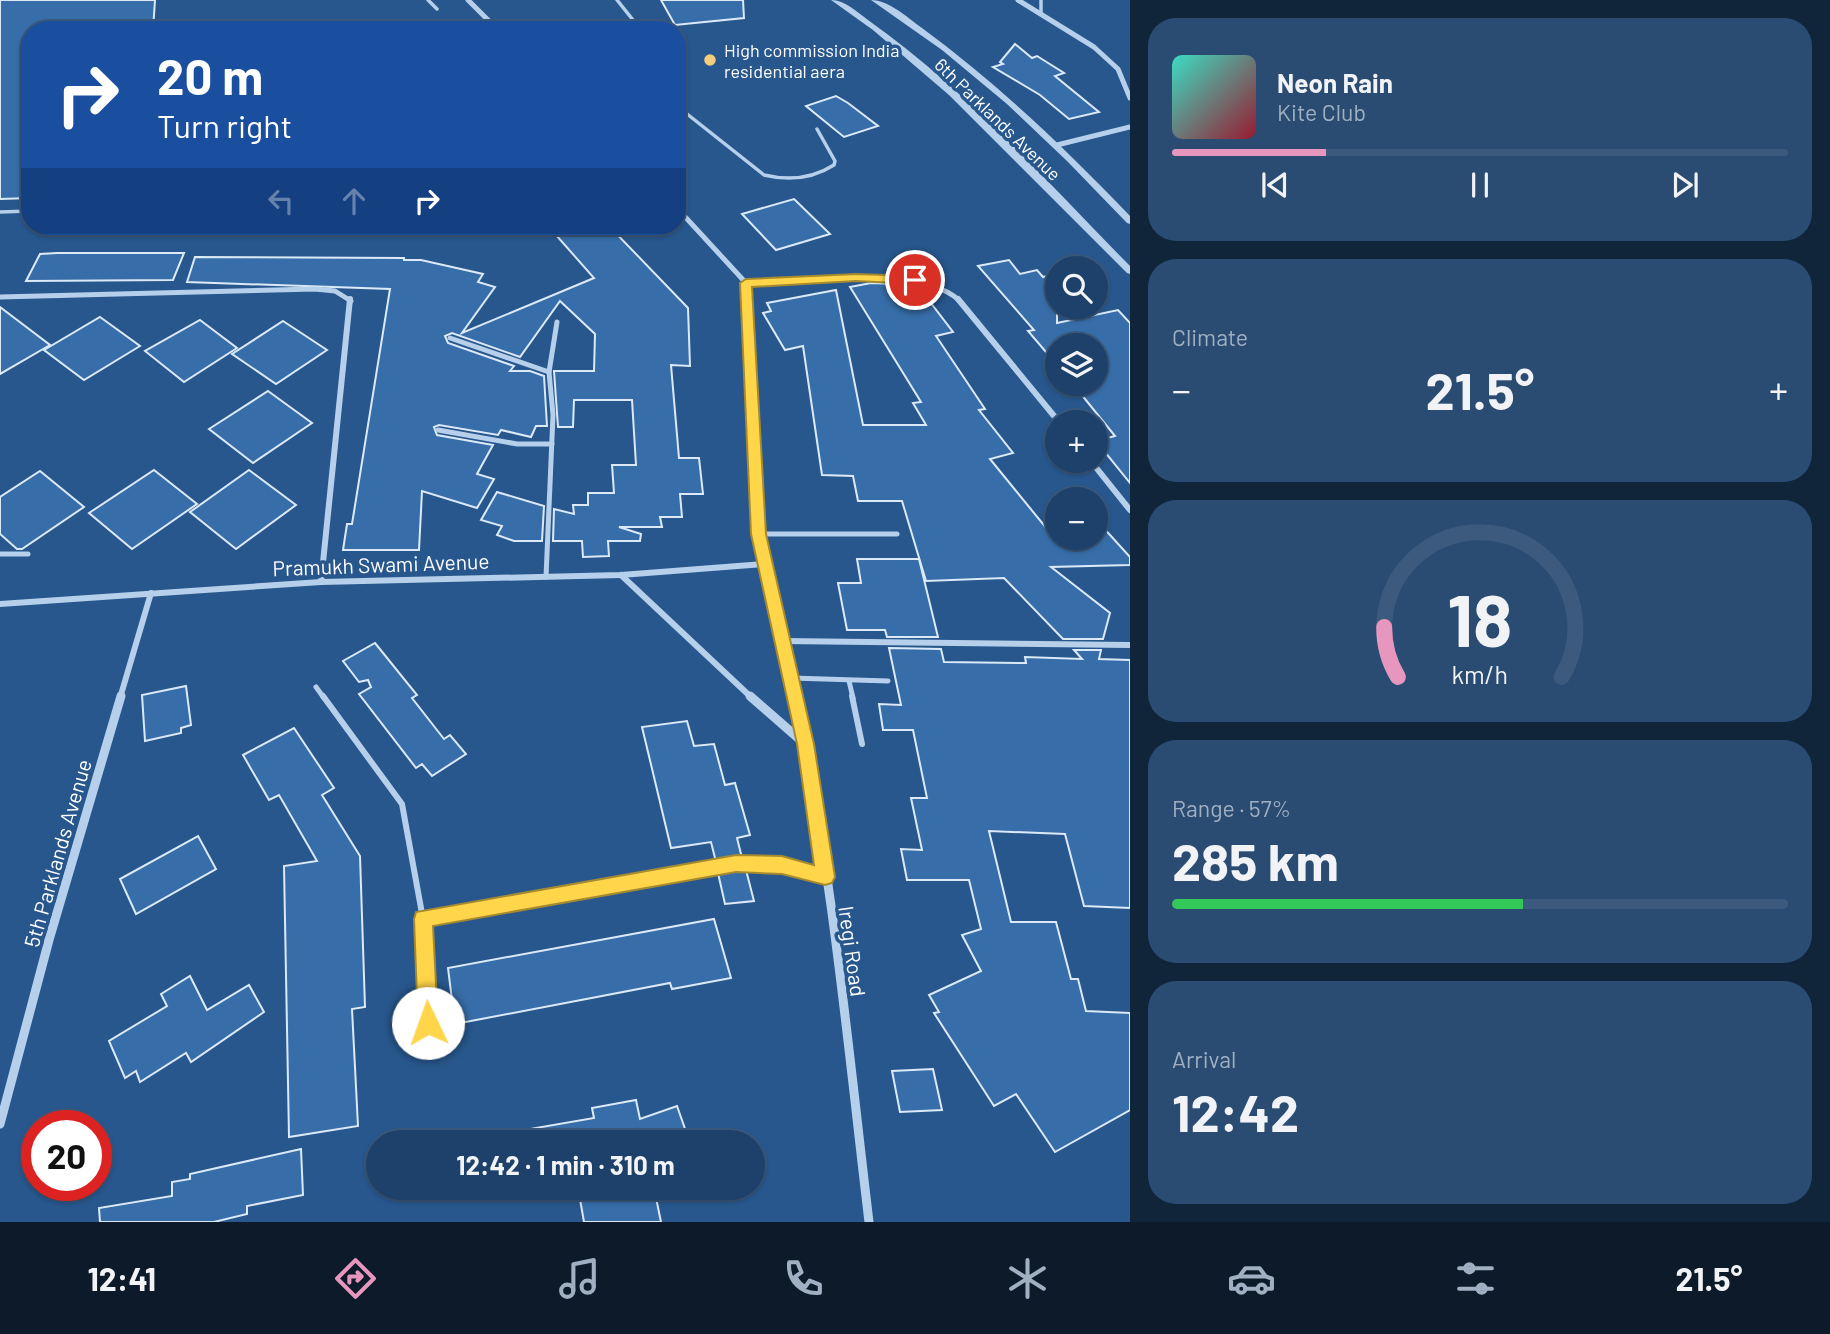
<!DOCTYPE html>
<html lang="en">
<head>
<meta charset="utf-8">
<style>
  :root { --surface:#1d416a; --page:#2a4c72; --text:#f1f3f6; --muted:#a0afc1; --line:#3b5a7e; --accent:#e797bd }
  body { margin:0; font-family:Barlow,sans-serif; background:var(--page); color:var(--text); height:100vh; display:flex; flex-direction:column; font-size:26px; white-space:nowrap }
  * { box-sizing:border-box; margin:0 }
  p { font-size:23px; color:var(--muted) }
  .icon { flex:none; width:38px; height:38px; fill:none; stroke:currentColor; stroke-width:2; stroke-linecap:round; stroke-linejoin:round }
  .map { position:relative; flex:1; overflow:hidden }
  .drawer { display:flex; flex-direction:column; gap:18px; padding:18px; background:#10243a; width:700px }
  .drawer>* { flex:none }
  .top-card { position:absolute; left:21px; top:21px; width:665px; height:214px; border-radius:28px; box-shadow:0 2px 5px #0004,0 0 0 2px var(--line); background:#1a4fa0; color:#fff; overflow:hidden }
  .buttons { position:absolute; left:1045px; top:256px; display:grid; gap:14px }
  .buttons a { display:grid; place-items:center; width:63px; height:63px; border-radius:50%; background:var(--surface); box-shadow:0 2px 5px #0004,0 0 0 2px var(--line); font-size:35px }
  .speed { position:absolute; left:21px; top:1110px; display:flex; gap:14px; font-size:35px; font-weight:700; text-align:center }
  .speed>* { display:grid; place-content:center; width:91px; height:91px; border-radius:50%; background:var(--surface); box-shadow:0 2px 5px #0004,0 0 0 2px var(--line); line-height:1 }
  .speed .limit { border:10px solid #d22; background:#fff; color:#111 }
  .pin { position:absolute; display:grid; place-items:center; width:60px; height:60px; color:#fff; margin:-30px; border:4px solid #fff; border-radius:50%; box-shadow:0 2px 7px #0007 }
  .me { position:absolute; width:77px; margin:-38px; rotate:357deg; stroke-linejoin:round; filter:drop-shadow(0 0 5px #0008) }
  .turn { display:flex; align-items:center; gap:24px; height:147px; padding:0 21px; font-size:32px }
  .turn .icon { width:91px; height:91px; stroke-width:2.5 }
  .turn b { display:block; font-size:49px; line-height:60px }
  .lanes { display:flex; align-items:center; height:66px; padding:0 21px; background:#0003; justify-content:center; gap:35px; direction:ltr }
  .lanes .off { opacity:.35 }
  .big { font-size:52px; font-weight:700; line-height:1.1 }
  .drawer .card { flex:1; display:flex; flex-direction:column; justify-content:center; gap:10px; min-width:0; padding:0 24px; border-radius:28px; background:var(--page) }
  .drawer .dial { align-items:center; gap:0 }
  .dial svg { height:182px; overflow:visible; fill:none; stroke:var(--line); stroke-width:7; stroke-linecap:round; text-anchor:middle }
  .dial text { fill:var(--text); stroke:none }
  .song { display:flex; align-items:center; gap:21px }
  .cover { width:84px; height:84px; border-radius:10px; background:linear-gradient(135deg,hsl(170 70% 55%),hsl(350 70% 35%)) }
  .played { height:7px; border-radius:4px; background:linear-gradient(90deg,var(--accent) 25%,var(--line) 25%) }
  .keys { display:flex; justify-content:space-around; direction:ltr }
  .heat { display:flex; justify-content:space-between; align-items:center; font-size:38px; direction:ltr }
  .charge { height:10px; border-radius:5px; background:linear-gradient(90deg,#34c759 57%,var(--line) 0) }
  .trip { position:absolute; left:366px; top:1130px; width:399px; height:70px; border-radius:35px; background:var(--surface); box-shadow:0 2px 5px #0004,0 0 0 2px var(--line); font-weight:700; line-height:70px; text-align:center }
  .menu { display:flex; height:112px; justify-content:space-around; align-items:center; background:#0c1a2a; color:var(--muted) }
  .menu .icon { width:49px; height:49px }
  .menu .selected { color:var(--accent) }
  .menu b { font-size:32px; color:var(--text) }
  main { display:flex; flex:1; min-height:0 }
  .map>svg:first-child { display:block }
  .building { fill:#376ea9; stroke:#dbe9f8; stroke-width:2 }
  .lines { fill:none; stroke-linecap:round; stroke-linejoin:round }
  .service-far2 { stroke:#b6cfea; stroke-width:3.5 }
  .service-far1 { stroke:#b6cfea; stroke-width:5 }
  .service { stroke:#b6cfea; stroke-width:6 }
  .minor-far2 { stroke:#b6cfea; stroke-width:5 }
  .minor-far1 { stroke:#b6cfea; stroke-width:6 }
  .minor { stroke:#b6cfea; stroke-width:9 }
  .tertiary { fill:#b6cfea; fill-rule:evenodd }
  .route { fill:#ffd54a; stroke:#a68a30; stroke-width:2 }
  .poi-dot { fill:#f3cd7c; stroke:#27578d; stroke-width:2.5 }
  .labels { text-anchor:middle; dominant-baseline:central; stroke-width:7; stroke-linejoin:round; paint-order:stroke }
  .far-poi-label { font-size:18px; fill:#fff; stroke:#27578d; text-anchor:start }
  .far-street-label { font-size:18px; fill:#fff; stroke:#27578d }
  .street-label { font-size:21px; fill:#fff; stroke:#27578d }
</style>
</head>
<body>
<main>
<div class="map">
<svg width="1130" height="1222" viewBox="0 0 1130 1222">
  <rect width="100%" height="100%" fill="#27578d"/>
  <g class="building">
    <path d="M0,0H155L153,30H30V198L0,199Z"/>
    <path d="M661,0H743L744,18L675,25Z"/>
    <path d="M1015,44L1032,58L1037,56L1064,73L1055,76L1099,112L1069,119L1040,95L993,67L1003,64L1000,62Z"/>
    <path d="M836,96L848,103L878,126L844,137L806,106Z"/>
    <path d="M794,199L830,234L776,250L742,214Z"/>
    <path d="M548,226H609L688,308L690,366L671,365L679,458H699L703,494H680L682,517H660L662,527H619L641,534L640,541H608L609,556L583,557L582,541H553L554,509L574,514L573,505H588V493H614L612,465H636L632,400H574L573,427H558L554,371H594L595,334L560,301L520,357L452,333L445,336L448,343L514,366L510,371H530L544,376L547,426H536L531,437L501,430L498,435L439,425L434,427L437,435L493,445L477,474L494,479L477,508L422,491L419,550H343L347,524H352L390,289L187,282L195,257L404,258V260H421L483,274L478,282L495,287L462,333L594,278Z"/>
    <path d="M57,253H184L173,280L26,281L40,254Z"/>
    <path d="M1009,260L1020,274L1037,270L1043,277L1057,273V323L1118,310L1130,323V483L1096,441L1115,436L1072,383H1096V345H1057V365L1028,331L1034,330L978,266Z"/>
    <path d="M871,283L893,284L927,298L953,332L936,336L985,409L979,410L1013,453L990,459L1056,540L1065,537H1096V527L1101,525L1130,557V565L1051,567L1110,613L1103,639H1063L1004,578L926,581L902,501H858L853,476L822,475L803,346L785,350L763,313L771,311L767,303L836,290L863,425H926L913,403L921,402L850,287Z"/>
    <path d="M0,307L50,345L0,374Z"/>
    <path d="M100,317L140,346L84,380L44,350Z"/>
    <path d="M200,320L237,348L184,382L145,351Z"/>
    <path d="M283,321L327,350L276,384L232,354Z"/>
    <path d="M268,391L312,423L253,463L209,429Z"/>
    <path d="M154,470L197,504L132,549L89,513Z"/>
    <path d="M249,470L296,505L236,549L190,512Z"/>
    <path d="M40,471L84,507L22,549H17L0,534V497Z"/>
    <path d="M497,492L544,506L542,541H514L497,535L502,526L481,520Z"/>
    <path d="M857,559H919L938,637H887L885,630H847L838,583H861Z"/>
    <path d="M375,643L417,695L412,698L444,739L450,735L466,754L432,776L422,764L416,768L359,694L371,687L368,680L359,682L343,661Z"/>
    <path d="M889,648L941,649L944,662L1026,663L1025,657L1082,659L1074,650H1101L1099,659L1130,660V908L1084,906L1065,834L989,831L1011,922H1056L1071,979H1078L1086,1011L1130,1013V1110L1055,1152L1016,1094L994,1106L934,1013L939,1012L929,995L981,971L962,935L981,929L969,880H907L901,849L922,850L911,798H927L913,730H883L879,704L901,705Z"/>
    <path d="M186,686L191,725L181,728V733L145,741L142,695Z"/>
    <path d="M687,721L694,746L714,744L725,785L735,783L750,835L737,838L742,858L716,862L711,842L671,848L642,727Z"/>
    <path d="M294,728L334,788L322,795L360,856L365,1007L352,1009L358,1126L289,1137L284,866L317,861L279,795L269,800L243,755Z"/>
    <path d="M198,836L216,869L136,914L120,879Z"/>
    <path d="M746,870L754,901L725,904L718,873Z"/>
    <path d="M714,919L731,978L672,989L670,983L455,1024L448,968Z"/>
    <path d="M190,976L207,1010L249,985L264,1012L191,1062L186,1053L140,1082L136,1071L125,1078L109,1041L167,1006L161,994Z"/>
    <path d="M933,1069L942,1110L900,1112L892,1071Z"/>
    <path d="M636,1100L640,1119L677,1106L690,1143H532L530,1129L594,1118L592,1108Z"/>
    <path d="M301,1149L303,1195L247,1206V1214L214,1222H100L99,1208L172,1196V1182L190,1179V1174Z"/>
    <path d="M578,1188H654L661,1222H584Z"/>
  </g>
  <g class="lines">
    <g class="service-far2">
      <path d="M428,0L437,9"/>
      <path d="M617,0L641,30"/>
      <path d="M1041,0V13"/>
      <path d="M677,106L764,175C789,181 812,179 834,165L835,161L817,129"/>
      <path d="M0,212L30,211"/>
    </g>
    <g class="service-far1">
      <path d="M450,338L549,372"/>
      <path d="M438,430L517,444H552"/>
      <path d="M759,534H897"/>
      <path d="M0,554H28"/>
      <path d="M546,577L553,415L549,372L557,322"/>
      <path d="M791,678L888,681"/>
      <path d="M849,681L853,698"/>
      <path d="M316,687L324,698"/>
    </g>
    <g class="service">
      <path d="M323,696L402,804L423,919L736,864L782,865L825,877"/>
      <path d="M852,696L862,744"/>
      <path d="M423,919L429,1049"/>
    </g>
    <g class="minor-far2">
      <path d="M468,0L498,30"/>
      <path d="M1018,0L1094,47L1118,69L1130,98"/>
      <path d="M1057,145L1130,127"/>
      <path d="M677,208L746,283L747,301"/>
      <path d="M746,283C797,281 923,264 960,301"/>
      <path d="M0,297L315,289L335,291L351,301"/>
    </g>
    <g class="minor-far1">
      <path d="M747,299L759,534L795,698"/>
      <path d="M958,299L1059,422"/>
      <path d="M1090,460L1130,510"/>
      <path d="M621,575L752,698"/>
      <path d="M321,582L350,299"/>
      <path d="M0,604L321,582L621,575L764,564"/>
      <path d="M783,641L1130,645"/>
      <path d="M120,698L151,593"/>
    </g>
    <g class="minor">
      <path d="M750,696L805,744"/>
      <path d="M795,696C832,869 848,1047 869,1222"/>
      <path d="M0,1124L49,940L121,696"/>
    </g>
    <g class="tertiary">
      <path d="M831,0C845,0 857,12 868,20C966,89 1046,181 1130,266V274L1127,273L949,95L873,30Z"/>
      <path d="M871,0C889,0 908,18 922,28C998,84 1065,148 1130,216V224L1127,223L1068,162L1007,104L942,50Z"/>
    </g>
  </g>
  <path class="route" d="M856,274L915,276L921,280L915,284L856,281L752,287L766,534L814,744L835,877L832,883L825,885L782,874L736,872L433,926L438,1023L435,1030L428,1033L421,1030L418,1023L414,919L416,912L736,855L782,856L814,865L797,744L751,534L740,283L746,279Z"/>
  <circle class="poi-dot" cx="710" cy="60" r="7"/>
  <g class="labels">
    <g class="far-poi-label">
      <text x="724" y="50">High commission India<tspan x="724" dy="21">residential aera</tspan></text>
    </g>
    <g class="far-street-label">
      <text transform="translate(998 119) rotate(44)">6th Parklands Avenue</text>
    </g>
    <g class="street-label">
      <text transform="translate(381 564) rotate(-2)">Pramukh Swami Avenue</text>
      <text transform="translate(57 853) rotate(-74)">5th Parklands Avenue</text>
      <text transform="translate(853 951) rotate(82)">Iregi Road</text>
    </g>
  </g>
</svg>
<div class="buttons">
<a><svg class="icon" aria-label="search" viewBox="0 0 24 24"><circle cx="10" cy="10" r="6"/><path d="M15 15l6 6"/></svg></a>
<a><svg class="icon" aria-label="layers" viewBox="0 0 24 24"><path d="M12 4l9 5-9 5-9-5zM3 14l9 5 9-5"/></svg></a>
<a>+</a>
<a>−</a>
</div>
<div class="speed"><div class="limit">20</div></div>
<div class="pin" style="left:915px;top:280px;background:#d93025"><svg class="icon" aria-label="arrive" viewBox="0 0 24 24"><path d="M6 21V4h12l-3 4 3 4H6"/></svg></div>
<svg class="me" style="left:428px;top:1023px" viewBox="-20 -20 40 40"><circle r="19" fill="#fff"/><path d="M0-13L10 11 0 6-10 11z" fill="#ffd54a"/></svg>
<div class="trip">12:42 · 1 min · 310 m</div>
<div class="top-card">
<div class="turn"><svg class="icon" aria-label="right" viewBox="0 0 24 24"><path d="M7 20v-9h11M14 6l5 5-5 5"/></svg><div><b>20 m</b>Turn right</div></div>
<div class="lanes"><svg class="icon off" aria-label="left" viewBox="0 0 24 24"><path d="M17 20v-9H6M10 6l-5 5 5 5"/></svg><svg class="icon off" aria-label="ahead" viewBox="0 0 24 24"><path d="M12 20V5M6 11l6-6 6 6"/></svg><svg class="icon" aria-label="right" viewBox="0 0 24 24"><path d="M7 20v-9h11M14 6l5 5-5 5"/></svg></div>
</div>
</div>
<section class="drawer">
<div class="card">
<div class="song"><i class="cover"></i><div><b>Neon Rain</b><p>Kite Club</p></div></div>
<div class="played"></div>
<div class="keys"><svg class="icon" aria-label="previous" viewBox="0 0 24 24"><path d="M18 5L8 12l10 7zM5 5v14"/></svg><svg class="icon" aria-label="pause" viewBox="0 0 24 24"><path d="M8 5v14M16 5v14"/></svg><svg class="icon" aria-label="next" viewBox="0 0 24 24"><path d="M6 5l10 7-10 7zM19 5v14"/></svg></div>
</div>
<div class="card"><p>Climate</p>
<div class="heat"><a>−</a><b class="big">21.5°</b><a>+</a></div>
</div>
<div class="card dial"><svg viewBox="0 0 100 80">
<path d="M14 69A42 42 0 1 1 86 69"/>
<path d="M14 69A42 42 0 0 1 8 47" stroke="#e797bd"/>
<text x="50" y="56" font-size="32" font-weight="700">18</text>
<text x="50" y="72" font-size="11">km/h</text>
</svg></div>
<div class="card"><p>Range · 57%</p><b class="big">285 km</b><div class="charge"></div></div>
<div class="card"><p>Arrival</p><b class="big">12:42</b></div>
</section>
</main>
<nav class="menu">
<b>12:41</b>
<svg class="icon selected" aria-label="directions" viewBox="0 0 24 24"><path d="M12 3l9 9-9 9-9-9zM9 14v-3h6M13 9l2 2-2 2"/></svg>
<svg class="icon" aria-label="music" viewBox="0 0 24 24"><path d="M9 18V5l10-2v13"/><circle cx="6" cy="18" r="3"/><circle cx="16" cy="16" r="3"/></svg>
<svg class="icon" aria-label="phone" viewBox="0 0 24 24"><path d="M5 4h4l2 5-3 2q2 4 5 5l2-3 5 2v4C11 20 4 13 5 4z"/></svg>
<svg class="icon" aria-label="climate" viewBox="0 0 24 24"><path d="M12 3v18M4 7l16 10M4 17L20 7"/></svg>
<svg class="icon" aria-label="car" viewBox="0 0 24 24"><path d="M5 17H2v-5l4-1 3-4h7l3 4 3 1v5h-3M9 17h6M6 11h13"/><circle cx="7" cy="17" r="2"/><circle cx="17" cy="17" r="2"/></svg>
<svg class="icon" aria-label="filters" viewBox="0 0 24 24"><path d="M4 7h16M4 17h16"/><circle cx="9" cy="7" r="2"/><circle cx="15" cy="17" r="2"/></svg>
<b>21.5°</b>
</nav>
</body>
</html>
